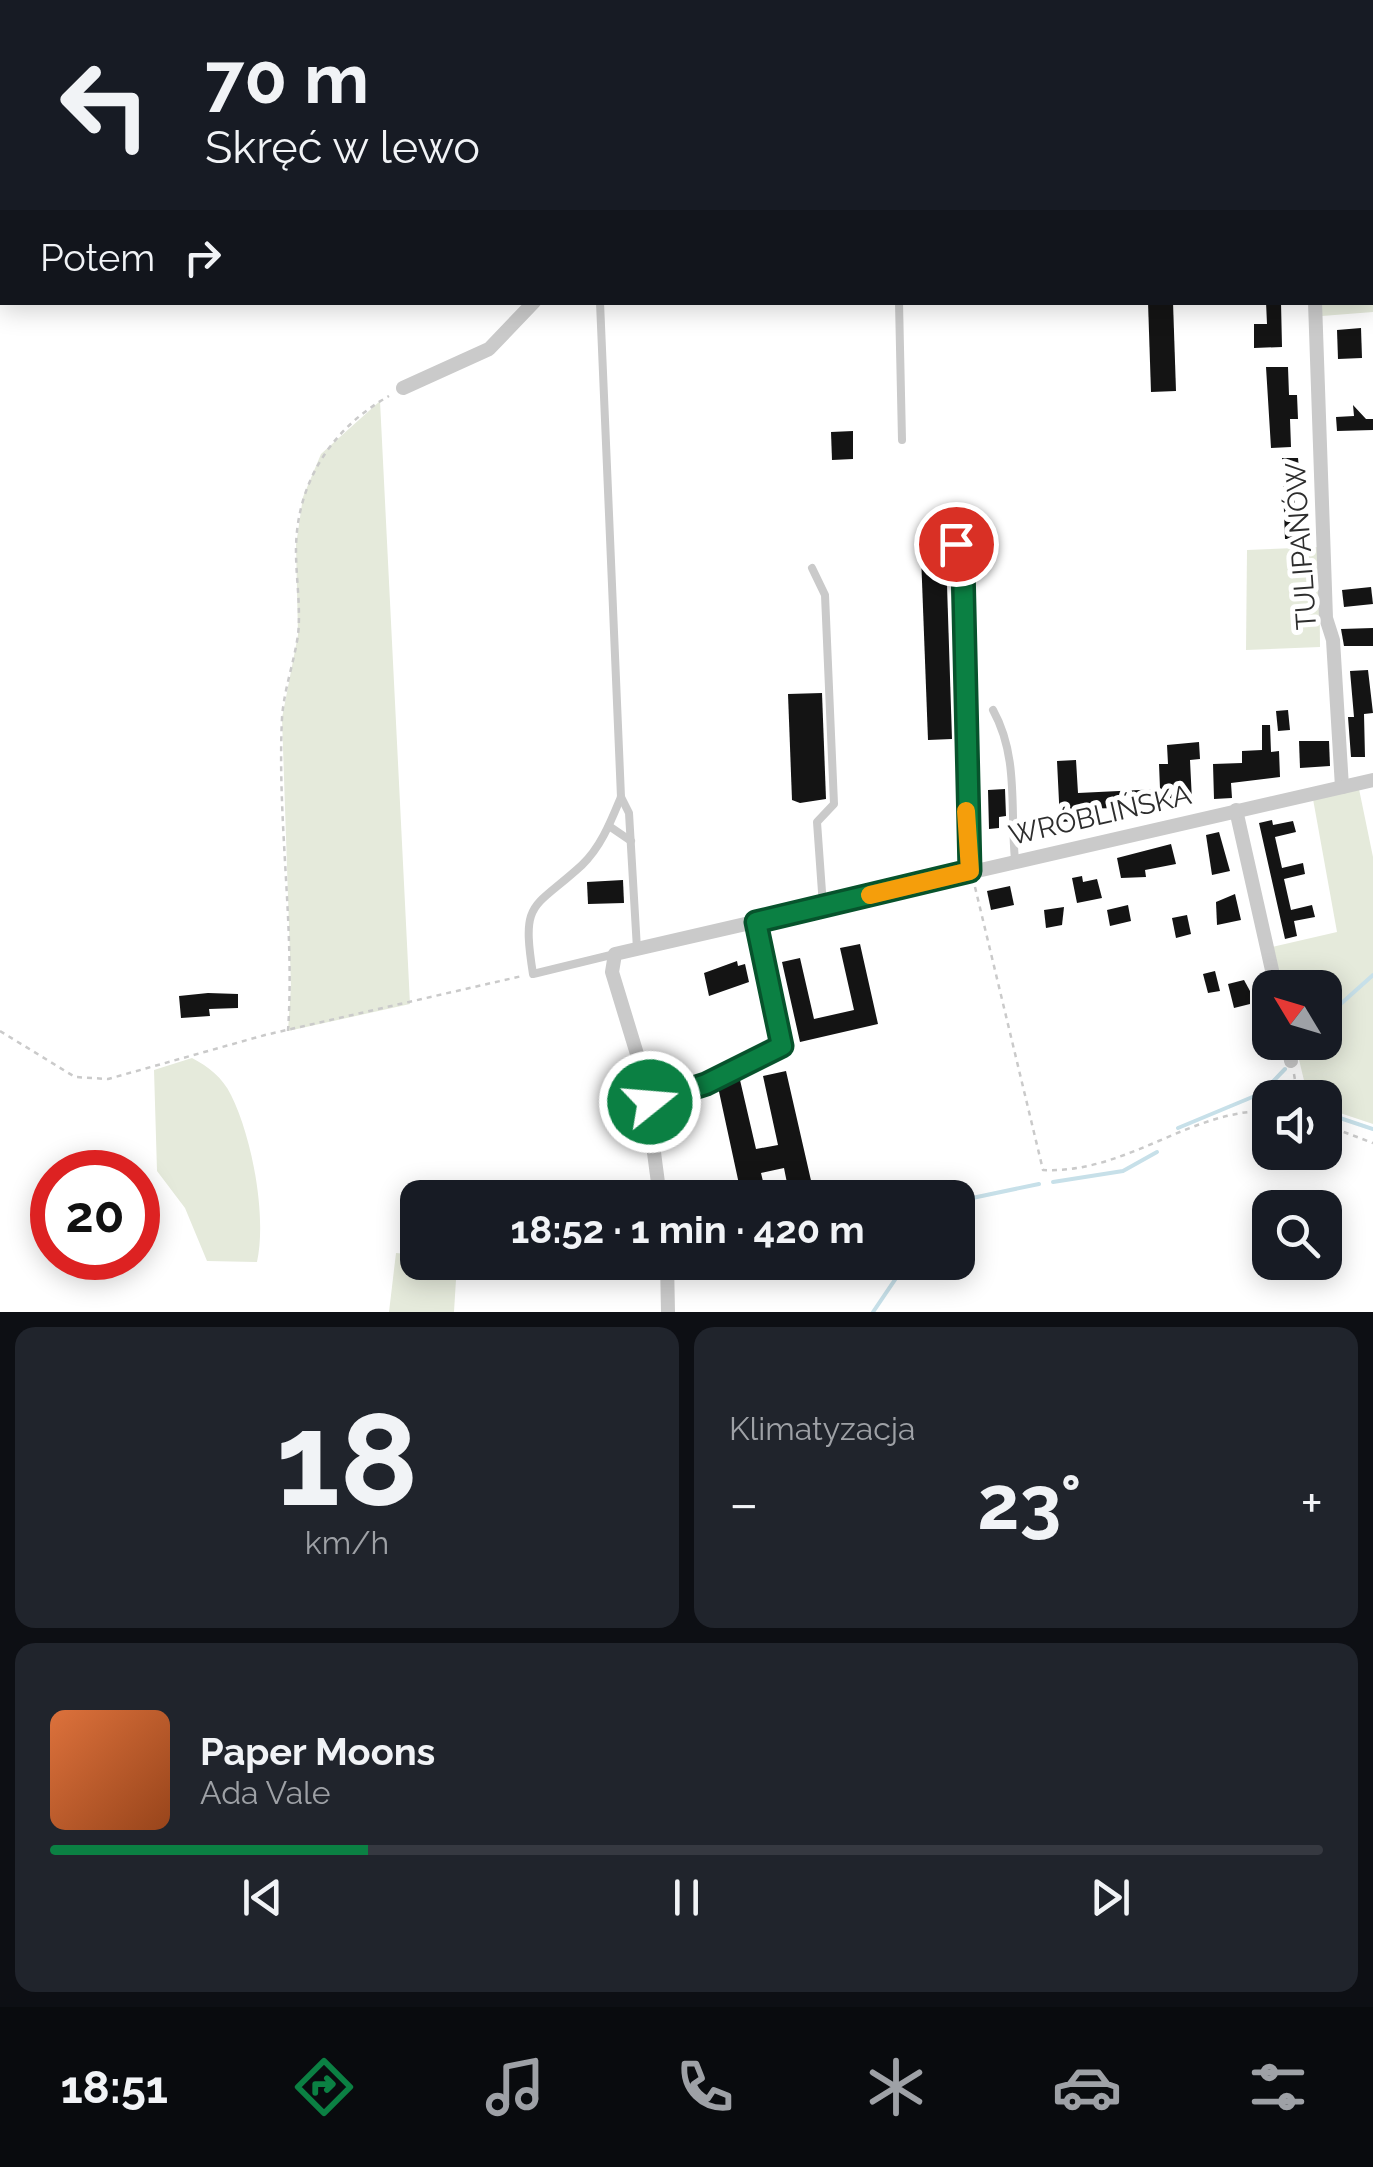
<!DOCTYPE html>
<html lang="pl">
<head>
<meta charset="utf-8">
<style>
  :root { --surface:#171b24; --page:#20242c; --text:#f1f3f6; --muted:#9ea1a6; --line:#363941; --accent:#0b8043 }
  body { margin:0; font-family:Raleway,sans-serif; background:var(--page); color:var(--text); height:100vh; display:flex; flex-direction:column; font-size:38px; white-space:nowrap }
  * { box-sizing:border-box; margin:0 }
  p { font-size:32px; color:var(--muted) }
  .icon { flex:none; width:55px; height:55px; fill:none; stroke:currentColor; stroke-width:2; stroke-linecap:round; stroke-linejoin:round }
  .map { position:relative; height:1312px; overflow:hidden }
  .drawer { display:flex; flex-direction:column; gap:15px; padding:15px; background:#0d0f14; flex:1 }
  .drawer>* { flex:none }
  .top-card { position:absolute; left:0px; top:0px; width:1375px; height:305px; box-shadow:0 5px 25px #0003; background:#171b24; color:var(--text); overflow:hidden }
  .needle { width:65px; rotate:308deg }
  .controls { position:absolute; left:1252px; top:970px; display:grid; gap:20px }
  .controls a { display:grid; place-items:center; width:90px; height:90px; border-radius:20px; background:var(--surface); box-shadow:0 5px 25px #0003; font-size:50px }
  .speed { position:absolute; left:30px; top:1150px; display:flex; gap:20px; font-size:50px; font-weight:700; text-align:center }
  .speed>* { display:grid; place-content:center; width:130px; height:130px; border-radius:50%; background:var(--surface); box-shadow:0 5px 25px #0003; line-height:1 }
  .speed .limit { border:15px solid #d22; background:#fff; color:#111 }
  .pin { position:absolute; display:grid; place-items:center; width:85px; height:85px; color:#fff; margin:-42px; border:5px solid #fff; border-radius:50%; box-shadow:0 2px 10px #0007 }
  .me { position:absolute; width:110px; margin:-55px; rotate:73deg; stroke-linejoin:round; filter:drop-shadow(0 0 8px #0008) }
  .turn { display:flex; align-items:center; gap:35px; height:210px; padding:0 40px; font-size:45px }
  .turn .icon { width:130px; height:130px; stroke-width:2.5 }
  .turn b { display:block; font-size:70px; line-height:85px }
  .then { display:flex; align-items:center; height:95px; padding:0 40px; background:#0003; gap:20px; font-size:38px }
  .big { font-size:75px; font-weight:700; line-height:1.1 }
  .drawer .widget { flex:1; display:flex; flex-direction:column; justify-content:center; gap:15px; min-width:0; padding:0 35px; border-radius:20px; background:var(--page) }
  .drawer .dial { align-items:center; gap:0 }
  .dial b { font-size:130px; line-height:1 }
  .song { display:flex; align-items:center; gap:30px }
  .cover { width:120px; height:120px; border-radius:15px; background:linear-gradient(135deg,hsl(20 70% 55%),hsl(20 70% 35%)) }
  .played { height:10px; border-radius:5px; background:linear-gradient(90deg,var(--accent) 25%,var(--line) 25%) }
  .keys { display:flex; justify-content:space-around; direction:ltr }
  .heat { display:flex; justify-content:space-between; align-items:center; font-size:55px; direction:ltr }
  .drawer .tiles { flex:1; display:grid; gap:15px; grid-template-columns:1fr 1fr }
  .widget:last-child { grid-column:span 2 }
  .trip { position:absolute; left:400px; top:1180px; width:575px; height:100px; border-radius:20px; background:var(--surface); box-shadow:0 5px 25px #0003; font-weight:700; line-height:100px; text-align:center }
  .tab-bar { display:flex; height:160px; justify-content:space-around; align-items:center; background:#090b0e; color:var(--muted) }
  .tab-bar .icon { width:70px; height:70px }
  .tab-bar .on { color:var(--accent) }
  .tab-bar b { font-size:45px; color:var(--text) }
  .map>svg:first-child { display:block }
  .green { fill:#e5eadb }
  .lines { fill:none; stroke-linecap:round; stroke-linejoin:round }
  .stream { stroke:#c7e0e9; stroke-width:4 }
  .building { fill:#141414 }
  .path { stroke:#cacaca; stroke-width:2.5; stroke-dasharray:5 5; stroke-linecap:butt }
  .service { stroke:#cacaca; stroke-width:8 }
  .minor { stroke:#cacaca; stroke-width:14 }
  .route-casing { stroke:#07532c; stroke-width:25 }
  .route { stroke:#0b8043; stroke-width:18 }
  .slow { stroke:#f59e0b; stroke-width:18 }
  .labels { text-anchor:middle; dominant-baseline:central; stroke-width:10; stroke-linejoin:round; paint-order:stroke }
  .street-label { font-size:28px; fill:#2d2d2d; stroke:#fff }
</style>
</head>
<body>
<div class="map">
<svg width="1373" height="1312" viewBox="0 0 1373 1312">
  <rect width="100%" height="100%" fill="#fff"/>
  <g class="green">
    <path d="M1373,54V312L1322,316L1321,303L1372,302Z"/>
    <path d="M380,401L410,1004L288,1031L291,986L282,718L298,635L296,545L303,497L321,454Z"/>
    <path d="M1319,547L1320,647L1246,650L1247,550Z"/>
    <path d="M1359,789L1373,857V1124L1325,1108V1098L1308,1097L1295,1043L1325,1042V988L1282,987L1272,947L1337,932L1313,799Z"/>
    <path d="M192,1058C209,1067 222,1077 231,1095C252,1137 267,1216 257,1262L207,1261L185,1208L157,1171L154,1070Z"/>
    <path d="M396,1253L417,1255L418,1262L457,1263L454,1312H389Z"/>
  </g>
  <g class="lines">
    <g class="stream">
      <path d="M1325,1018L1373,975"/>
      <path d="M1297,1054L1306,1042"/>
      <path d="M1325,1113L1373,1129"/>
      <path d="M1178,1128L1262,1093L1285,1069"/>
      <path d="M1053,1182L1123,1171L1157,1152"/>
      <path d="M958,1201L1039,1184"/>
      <path d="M873,1312L907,1262"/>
    </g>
  </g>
  <g class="building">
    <path d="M1148,302H1173L1176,391L1151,392Z"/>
    <path d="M1266,302H1281L1282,347L1254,348V324H1267Z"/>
    <path d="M1361,328L1362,358L1338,359L1337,330Z"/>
    <path d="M1266,367H1288L1289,395H1297L1298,419H1290L1291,447L1271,448Z"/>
    <path d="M1353,405L1366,419H1373V430L1337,431L1336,417L1354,416Z"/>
    <path d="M853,431V459L832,460L831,432Z"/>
    <path d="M1282,458H1298L1301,491H1294L1295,515L1302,514L1303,539H1285Z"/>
    <path d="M946,554L952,739L928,740L921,555Z"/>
    <path d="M1371,587L1373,604L1344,607L1342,590Z"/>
    <path d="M1373,628V646H1344L1341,629Z"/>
    <path d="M1368,670L1373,713L1364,714L1365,757H1351L1348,717H1354L1350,671Z"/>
    <path d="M822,693L826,799L800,803L792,800L788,694Z"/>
    <path d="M1288,710L1290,730L1278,731L1276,711Z"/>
    <path d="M1262,725H1270L1271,752L1279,751L1280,777L1231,783L1232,798L1214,799L1213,764L1242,763V751L1262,750Z"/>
    <path d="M1299,741H1329L1330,766L1300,768Z"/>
    <path d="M1199,742L1200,759L1190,760L1192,801L1156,807L1078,809L1079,821L1060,822L1057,761L1076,760L1078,793L1160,789L1159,764H1168L1167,745Z"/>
    <path d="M1005,789L1006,816L999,817V828L989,829L988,790Z"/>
    <path d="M1272,820L1273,825L1293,821L1296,832L1275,837L1282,868L1303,863L1305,874L1284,879L1291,910L1312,905L1315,917L1294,921L1297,936L1285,939L1259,823Z"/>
    <path d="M1219,832L1230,871L1212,875L1206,835Z"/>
    <path d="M1171,844L1176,864L1145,870L1146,877L1121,878L1117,858Z"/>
    <path d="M1082,876L1083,882L1097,879L1102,898L1077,903L1072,878Z"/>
    <path d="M623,880L624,903L588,904L587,882Z"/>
    <path d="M1010,886L1014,905L991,910L987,891Z"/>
    <path d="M1235,894L1241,920L1217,925L1216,902Z"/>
    <path d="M1128,905L1131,921L1110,926L1107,910Z"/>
    <path d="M1064,907L1062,925L1046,928L1044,910Z"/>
    <path d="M1187,915L1191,934L1176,938L1172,918Z"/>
    <path d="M860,944L878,1024L800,1042L782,962L800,958L814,1019L854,1010L840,948Z"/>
    <path d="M737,961L738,966L745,964L749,982L709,996L704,973Z"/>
    <path d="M1215,971L1220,991L1208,993L1203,974Z"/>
    <path d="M1244,980L1250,991V1004L1234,1008L1228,984Z"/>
    <path d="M208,993L238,994V1008L209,1009L210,1016L181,1018L179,996Z"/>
    <path d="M786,1071L815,1198H790L784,1168L761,1173L767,1198H742L718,1087L740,1080L756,1149L778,1145L763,1076Z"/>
  </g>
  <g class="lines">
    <g class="path">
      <path d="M975,887L1043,1170C1127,1174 1190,1109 1270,1111"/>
      <path d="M0,1031L75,1077L108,1079L265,1035L522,976"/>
      <path d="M288,1031C295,927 277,822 282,718C284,689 294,663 298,635C301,608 296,578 296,551C296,483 331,429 389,396"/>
      <path d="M1294,1074L1298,1098"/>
      <path d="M1325,1125L1373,1143"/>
    </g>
    <g class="service">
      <path d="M600,302L621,797C611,821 601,847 582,865C533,910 521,899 533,974L615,954"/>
      <path d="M899,302L902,440"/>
      <path d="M929,543L956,544L963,566L970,871"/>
      <path d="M812,568L825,595L834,804L817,822L823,906"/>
      <path d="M993,710C1019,757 1010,809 1015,860"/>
      <path d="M621,797L629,813L637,949"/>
      <path d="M609,826L631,841"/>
      <path d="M650,1103L706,1084L782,1046L756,922"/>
    </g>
    <g class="minor">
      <path d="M1372,54H1373"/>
      <path d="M1315,302L1326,618L1333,640L1342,787"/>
      <path d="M403,388L489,349L534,302"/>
      <path d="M1236,810L1276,988"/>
      <path d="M1288,1042L1291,1061"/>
      <path d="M660,1198L644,1077L612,972L615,954L1373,780"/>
      <path d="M667,1262L668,1312"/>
    </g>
  </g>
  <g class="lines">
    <g class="route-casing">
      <path id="route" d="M650,1102L706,1084L782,1046L756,922L970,871L963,566L956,544"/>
    </g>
    <use href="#route" class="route"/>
    <path class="slow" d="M870,895L970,871L966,811"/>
  </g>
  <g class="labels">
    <g class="street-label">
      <text transform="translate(1301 546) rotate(-94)">TULIPANÓW</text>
      <text transform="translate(1100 815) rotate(-13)">WRÓBLIŃSKA</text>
    </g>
  </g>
</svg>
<div class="controls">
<a><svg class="needle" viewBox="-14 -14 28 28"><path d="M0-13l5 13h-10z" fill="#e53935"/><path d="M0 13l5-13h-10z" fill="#9ea1a6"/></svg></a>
<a><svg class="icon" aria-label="sound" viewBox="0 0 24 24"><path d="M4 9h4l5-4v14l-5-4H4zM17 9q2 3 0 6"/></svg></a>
<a><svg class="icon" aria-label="search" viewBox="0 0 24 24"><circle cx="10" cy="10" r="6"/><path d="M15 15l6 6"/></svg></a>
</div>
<div class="speed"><div class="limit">20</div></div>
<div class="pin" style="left:956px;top:544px;background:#d93025"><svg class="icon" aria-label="arrive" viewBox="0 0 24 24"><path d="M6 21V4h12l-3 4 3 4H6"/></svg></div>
<svg class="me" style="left:650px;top:1102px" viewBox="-20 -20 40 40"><circle r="17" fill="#0b8043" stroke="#fff" stroke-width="3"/><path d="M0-11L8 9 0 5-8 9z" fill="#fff"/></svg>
<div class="trip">18:52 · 1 min · 420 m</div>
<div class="top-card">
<div class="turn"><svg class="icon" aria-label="left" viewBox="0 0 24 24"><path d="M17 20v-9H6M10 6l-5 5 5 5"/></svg><div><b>70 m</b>Skręć w lewo</div></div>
<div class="then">Potem<svg class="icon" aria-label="right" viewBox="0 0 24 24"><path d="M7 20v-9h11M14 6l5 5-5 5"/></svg></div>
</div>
</div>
<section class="drawer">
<div class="tiles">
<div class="widget dial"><b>18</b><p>km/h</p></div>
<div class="widget"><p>Klimatyzacja</p>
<div class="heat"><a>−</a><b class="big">23°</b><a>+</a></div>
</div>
<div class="widget">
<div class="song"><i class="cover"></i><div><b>Paper Moons</b><p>Ada Vale</p></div></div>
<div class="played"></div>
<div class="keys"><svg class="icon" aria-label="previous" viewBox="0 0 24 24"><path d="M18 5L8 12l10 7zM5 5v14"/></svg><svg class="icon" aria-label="pause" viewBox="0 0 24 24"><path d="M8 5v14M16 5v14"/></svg><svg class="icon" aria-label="next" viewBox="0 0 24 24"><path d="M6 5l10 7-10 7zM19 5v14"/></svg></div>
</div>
</div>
</section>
<nav class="tab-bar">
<b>18:51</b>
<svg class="icon on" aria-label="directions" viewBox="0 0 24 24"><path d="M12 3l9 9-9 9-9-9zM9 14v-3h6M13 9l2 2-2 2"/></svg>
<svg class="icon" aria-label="music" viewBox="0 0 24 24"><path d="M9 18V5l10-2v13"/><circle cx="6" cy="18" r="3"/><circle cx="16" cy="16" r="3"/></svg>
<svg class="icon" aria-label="phone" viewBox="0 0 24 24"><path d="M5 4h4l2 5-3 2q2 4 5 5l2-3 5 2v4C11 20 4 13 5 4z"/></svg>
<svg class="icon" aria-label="climate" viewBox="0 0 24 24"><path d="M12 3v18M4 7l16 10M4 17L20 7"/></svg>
<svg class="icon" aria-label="car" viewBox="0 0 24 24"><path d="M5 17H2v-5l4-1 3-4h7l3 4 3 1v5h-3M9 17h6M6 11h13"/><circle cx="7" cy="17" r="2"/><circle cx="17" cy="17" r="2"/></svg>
<svg class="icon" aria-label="filters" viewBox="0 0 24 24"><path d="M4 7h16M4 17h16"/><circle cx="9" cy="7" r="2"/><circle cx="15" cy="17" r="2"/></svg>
</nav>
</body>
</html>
